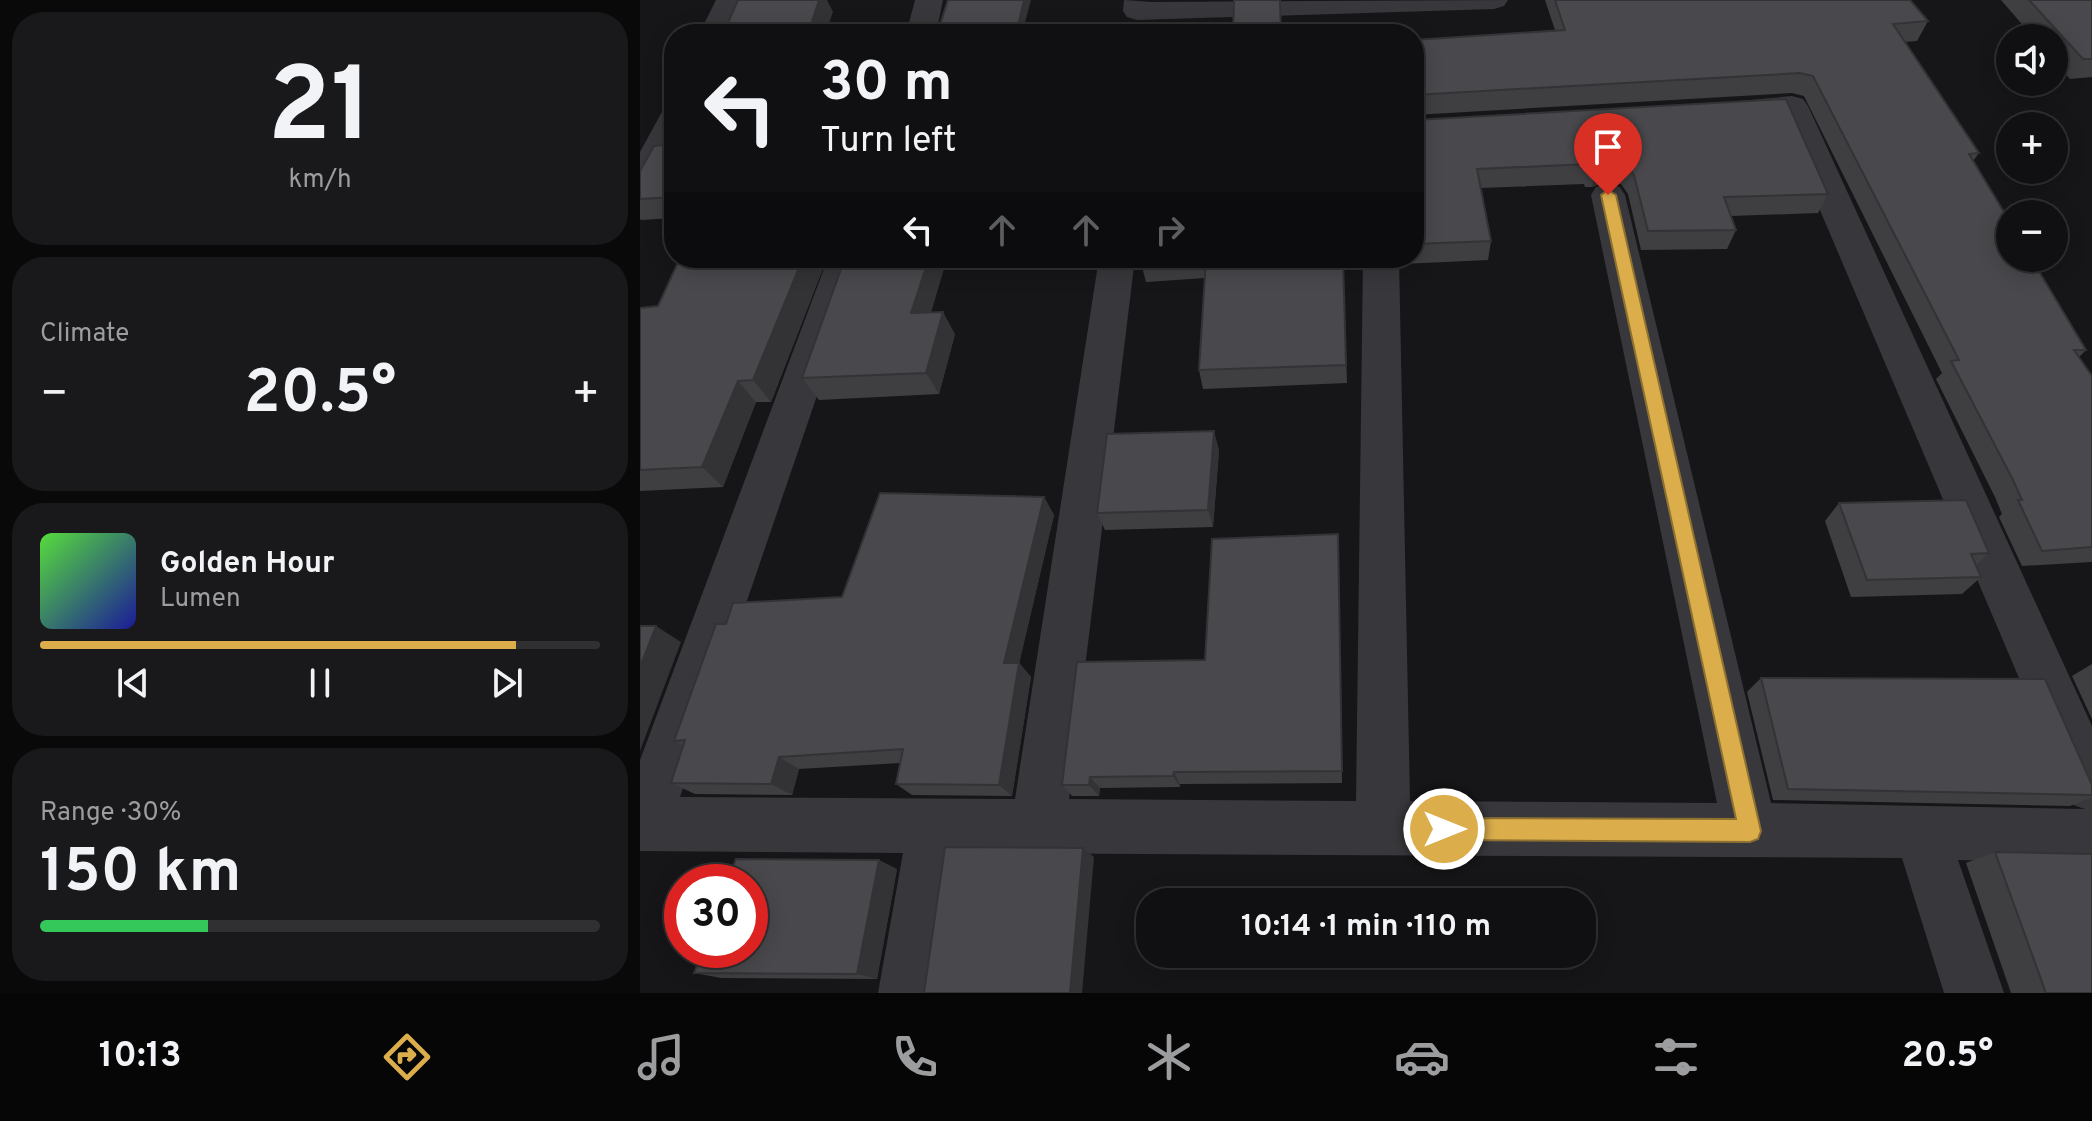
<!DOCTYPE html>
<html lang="en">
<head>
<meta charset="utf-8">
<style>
  :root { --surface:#101012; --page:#19191b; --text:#f1f3f6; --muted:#9c9d9f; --line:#303032; --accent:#dbae4b }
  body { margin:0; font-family:Overpass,sans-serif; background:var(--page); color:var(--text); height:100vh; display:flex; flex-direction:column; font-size:30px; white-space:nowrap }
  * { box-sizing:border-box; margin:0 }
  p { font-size:26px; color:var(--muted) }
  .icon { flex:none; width:44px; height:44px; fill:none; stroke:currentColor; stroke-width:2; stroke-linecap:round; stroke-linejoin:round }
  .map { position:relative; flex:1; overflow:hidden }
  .details { display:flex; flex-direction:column; gap:12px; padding:12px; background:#09090a; width:640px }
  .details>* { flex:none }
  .banner { position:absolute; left:24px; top:24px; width:760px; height:244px; border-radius:32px; box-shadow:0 4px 20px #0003,0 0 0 2px var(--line); background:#101012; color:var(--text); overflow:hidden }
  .fabs { position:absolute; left:1356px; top:24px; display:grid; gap:16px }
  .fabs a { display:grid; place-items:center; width:72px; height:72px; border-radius:50%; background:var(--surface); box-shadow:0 4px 20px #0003,0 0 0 2px var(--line); font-size:40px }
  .speed { position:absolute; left:24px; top:864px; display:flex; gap:16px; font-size:40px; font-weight:700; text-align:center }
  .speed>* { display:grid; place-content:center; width:104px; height:104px; border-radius:50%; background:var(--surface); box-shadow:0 4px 20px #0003,0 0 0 2px var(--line); line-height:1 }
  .speed .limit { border:12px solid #d22; background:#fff; color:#111 }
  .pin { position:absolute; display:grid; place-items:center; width:68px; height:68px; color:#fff; margin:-82px -34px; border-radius:50% 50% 50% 0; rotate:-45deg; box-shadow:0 0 8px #0007 }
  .pin .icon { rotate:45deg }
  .me { position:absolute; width:88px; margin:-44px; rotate:90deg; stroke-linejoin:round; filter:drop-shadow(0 0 6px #0008) }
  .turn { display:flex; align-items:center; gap:28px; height:168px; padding:0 24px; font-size:36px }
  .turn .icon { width:104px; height:104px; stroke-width:2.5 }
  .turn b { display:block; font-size:56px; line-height:68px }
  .lanes { display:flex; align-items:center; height:76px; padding:0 24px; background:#0003; justify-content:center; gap:40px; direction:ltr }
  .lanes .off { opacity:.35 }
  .big { font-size:60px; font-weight:700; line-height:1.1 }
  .details .widget { flex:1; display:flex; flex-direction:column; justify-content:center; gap:12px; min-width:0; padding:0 28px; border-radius:32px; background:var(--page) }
  .details .dial { align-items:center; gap:0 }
  .dial b { font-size:104px; line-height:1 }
  .song { display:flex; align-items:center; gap:24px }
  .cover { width:96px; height:96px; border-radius:12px; background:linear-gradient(135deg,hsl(110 70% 55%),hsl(240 70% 35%)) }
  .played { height:8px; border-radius:4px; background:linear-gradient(90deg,var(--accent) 85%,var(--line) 85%) }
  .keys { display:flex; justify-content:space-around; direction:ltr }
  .heat { display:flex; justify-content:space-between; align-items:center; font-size:44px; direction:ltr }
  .charge { height:12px; border-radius:6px; background:linear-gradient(90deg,#34c759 30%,var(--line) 0) }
  .trip { position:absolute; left:496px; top:888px; width:460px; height:80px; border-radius:32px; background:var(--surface); box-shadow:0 4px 20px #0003,0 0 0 2px var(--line); font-weight:700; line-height:80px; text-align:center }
  .menu { display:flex; height:128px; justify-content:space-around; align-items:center; background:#060607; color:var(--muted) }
  .menu .icon { width:56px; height:56px }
  .menu .current { color:var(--accent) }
  .menu b { font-size:36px; color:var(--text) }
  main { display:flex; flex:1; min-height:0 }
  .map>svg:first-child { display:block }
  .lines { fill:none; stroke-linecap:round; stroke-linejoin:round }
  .minor { fill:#38383c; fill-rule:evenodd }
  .wall { fill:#3f3f42 }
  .shaded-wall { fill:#333336 }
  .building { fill:#49494d; stroke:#333336; stroke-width:2 }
  .route { fill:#dbae4b; stroke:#8e7131; stroke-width:2 }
</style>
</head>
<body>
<main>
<section class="details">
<div class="widget dial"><b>21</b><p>km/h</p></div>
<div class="widget"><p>Climate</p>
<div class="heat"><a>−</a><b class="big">20.5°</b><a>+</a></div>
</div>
<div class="widget">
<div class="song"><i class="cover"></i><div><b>Golden Hour</b><p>Lumen</p></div></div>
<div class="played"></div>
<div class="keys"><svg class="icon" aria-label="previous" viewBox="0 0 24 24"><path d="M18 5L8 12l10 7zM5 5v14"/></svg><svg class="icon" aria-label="pause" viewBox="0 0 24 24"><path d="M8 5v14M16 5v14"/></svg><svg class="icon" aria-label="next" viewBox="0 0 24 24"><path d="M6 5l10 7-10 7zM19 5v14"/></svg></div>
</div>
<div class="widget"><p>Range · 30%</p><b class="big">150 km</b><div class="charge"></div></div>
</section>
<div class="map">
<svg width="1452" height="993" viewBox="0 0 1452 993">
  <rect width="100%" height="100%" fill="#161618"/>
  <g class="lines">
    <g class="minor">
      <path d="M76,0H104L89,34H59Z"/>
      <path d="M275,0H303L296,34H266Z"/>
      <path d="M484,0L512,2L868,0L864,6L854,9L497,20L487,17L483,11Z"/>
      <path d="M1152,96L1163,99L1168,106L1452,726V864L1318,860L1364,993H1304L1262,858L318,853L298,993H238L263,853L0,851V760L188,258H224L40,797L375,799L459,258H495L429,799L716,801L723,258H759L770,801L1077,803L951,195L956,187L968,184L980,187L985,195L1131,803L1445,809L1433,805L1140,116L1090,120L1079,117L1074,110L1079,103Z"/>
      <path d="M34,107V150L12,193L0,196V152L23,110Z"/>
    </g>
  </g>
  <g class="wall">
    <path d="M905,0H1270L1288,21L1277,41L1265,42L1339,153L1333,161L1446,350L1439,357L1452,376V562L1382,566L1359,517L1362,514L1355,497L1296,379L1302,373L1164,96L1152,93L774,115V40L915,30Z"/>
    <path d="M1361,0H1452V77L1430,79L1414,61V38H1394Z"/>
    <path d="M774,119L775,120L1188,194L1178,213L1091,216L1096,230L1087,249L1001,250L988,194L981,184L967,181L952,187H945L944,184L841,188L851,241L848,260L762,264L760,258H774Z"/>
    <path d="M34,144V218L1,220L0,219V199Z"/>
    <path d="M40,258H187L131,402H116L83,487L0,491V308L18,306Z"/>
    <path d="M205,258H307L291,312L315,334L299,394L179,400L162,378Z"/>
    <path d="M501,258H722L720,266H703L707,383L563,389L559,370L565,278L506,282L501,263Z"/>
    <path d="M579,450L573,527L465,530L457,513Z"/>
    <path d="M404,497L414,515L379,663L391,677L372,796L272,795L256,784L260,763L159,769L152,795L55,794L31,783L43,746L34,741L86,624L202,597Z"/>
    <path d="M1199,503L1349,553L1336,565L1341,577L1322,594L1211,597L1185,521Z"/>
    <path d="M698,534L702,783L540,784V787L460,788L459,796H432L422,785L565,660Z"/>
    <path d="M1452,664V719L1432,676Z"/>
    <path d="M1121,678L1452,795V797L1430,806L1133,800L1107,692Z"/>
    <path d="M1355,852L1452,993H1371L1326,863Z"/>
    <path d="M257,869L237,979L81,978L54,973Z"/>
  </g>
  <g class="shaded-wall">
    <path d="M171,0H187L193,12L185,34H168Z"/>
    <path d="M384,0H391L382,34H376Z"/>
    <path d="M973,161L967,181L952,187L957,167Z"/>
    <path d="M163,258H187L131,402L113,380Z"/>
    <path d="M289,258H307L284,335L271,313Z"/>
    <path d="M303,312L315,334L299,394L286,373Z"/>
    <path d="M98,381L116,402L83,487L62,467Z"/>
    <path d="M574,431L579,450L573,527L568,510Z"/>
    <path d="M404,497L414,515L376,677L364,663Z"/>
    <path d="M16,626L41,642L0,751V667Z"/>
    <path d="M379,663L391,677L372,796L359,785Z"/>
    <path d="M139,757L159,769L152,795L131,784Z"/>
    <path d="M534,772L540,784V787L533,776Z"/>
    <path d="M450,777L460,788L459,796L449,785Z"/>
    <path d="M443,848L454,857L442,993H430Z"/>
    <path d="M239,860L257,869L237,979L217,974Z"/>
  </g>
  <g class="building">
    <path d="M98,0H179L168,34H83Z"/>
    <path d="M308,0H384L376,34H297Z"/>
    <path d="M594,0H640L641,34H593Z"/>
    <path d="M915,0H1270L1288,21L1253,24L1339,153L1329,154L1370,222V258H1391L1446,350H1434L1452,376V547L1402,551L1378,500H1382L1373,480L1311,361L1319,360L1173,76L1160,73L774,95V40L925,30Z"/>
    <path d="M1389,0H1452V59H1443Z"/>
    <path d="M1146,99L1188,194L1084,197L1096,230L1008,231L994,175L986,164L973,161L957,167L950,168L948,164L837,169L851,241L774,244V119L775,120Z"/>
    <path d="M34,144V197L0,199V171L14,146Z"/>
    <path d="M40,258H163L113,380L98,381L62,467L0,470V308L18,306Z"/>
    <path d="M205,258H289L271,313L303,312L286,373L162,378Z"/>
    <path d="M501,258H703L706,365L559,370L566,259L501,263Z"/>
    <path d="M574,431L568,510L457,513L467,434Z"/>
    <path d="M240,493L404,497L364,663H379L359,785L256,784L263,749L139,757L131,784L31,783L45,740L34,741L76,624H86L93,603L202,597Z"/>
    <path d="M1326,500L1349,553L1331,554L1341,577L1227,580L1199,503Z"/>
    <path d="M698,534L702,771L534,772L533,776L450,777L449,785H422L437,662L565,660L572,539Z"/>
    <path d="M0,626H16L0,667Z"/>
    <path d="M1121,678L1405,679L1452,785V795L1148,789Z"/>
    <path d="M305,847L443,848L430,993H284Z"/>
    <path d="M1355,852L1452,854V993H1406Z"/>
    <path d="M96,859L239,860L217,974L54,973L63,950H110V882H87Z"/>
  </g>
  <path class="route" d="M968,190L976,195L1121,831L1118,839L1110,842L804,840L796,837L793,829L796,821L804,818L1096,819L961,195Z"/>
</svg>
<div class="fabs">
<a><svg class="icon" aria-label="sound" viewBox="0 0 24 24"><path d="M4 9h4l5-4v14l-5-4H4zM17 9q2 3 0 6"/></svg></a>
<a>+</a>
<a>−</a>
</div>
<div class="speed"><div class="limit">30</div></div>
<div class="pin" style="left:968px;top:195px;background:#d93025"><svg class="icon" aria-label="arrive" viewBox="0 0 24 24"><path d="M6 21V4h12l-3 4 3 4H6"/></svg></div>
<svg class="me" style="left:804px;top:829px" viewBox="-20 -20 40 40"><circle r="17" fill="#dbae4b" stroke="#fff" stroke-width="3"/><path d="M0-11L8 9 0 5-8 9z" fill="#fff"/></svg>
<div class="trip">10:14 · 1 min · 110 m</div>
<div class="banner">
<div class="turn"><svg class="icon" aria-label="left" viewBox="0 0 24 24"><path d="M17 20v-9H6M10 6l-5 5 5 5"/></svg><div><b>30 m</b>Turn left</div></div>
<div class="lanes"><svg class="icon" aria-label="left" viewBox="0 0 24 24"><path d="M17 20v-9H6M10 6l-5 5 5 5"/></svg><svg class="icon off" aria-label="ahead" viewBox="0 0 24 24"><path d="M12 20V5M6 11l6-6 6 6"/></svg><svg class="icon off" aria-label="ahead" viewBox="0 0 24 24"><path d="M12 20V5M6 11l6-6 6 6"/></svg><svg class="icon off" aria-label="right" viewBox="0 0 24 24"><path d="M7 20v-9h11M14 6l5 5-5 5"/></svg></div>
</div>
</div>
</main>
<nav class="menu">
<b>10:13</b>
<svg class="icon current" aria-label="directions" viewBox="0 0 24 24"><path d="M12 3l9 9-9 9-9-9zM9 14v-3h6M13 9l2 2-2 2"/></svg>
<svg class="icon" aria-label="music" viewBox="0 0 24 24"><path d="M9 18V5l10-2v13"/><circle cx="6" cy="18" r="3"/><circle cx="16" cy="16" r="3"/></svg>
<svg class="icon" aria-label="phone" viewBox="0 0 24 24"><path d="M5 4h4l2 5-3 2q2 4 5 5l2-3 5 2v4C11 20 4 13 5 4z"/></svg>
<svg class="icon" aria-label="climate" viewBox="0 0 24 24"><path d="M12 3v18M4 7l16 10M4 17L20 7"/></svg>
<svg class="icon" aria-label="car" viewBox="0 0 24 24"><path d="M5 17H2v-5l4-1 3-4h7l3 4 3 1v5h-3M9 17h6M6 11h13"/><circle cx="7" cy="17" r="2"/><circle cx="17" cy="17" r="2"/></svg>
<svg class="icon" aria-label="filters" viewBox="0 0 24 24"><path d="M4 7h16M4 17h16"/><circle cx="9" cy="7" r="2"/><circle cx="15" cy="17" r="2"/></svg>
<b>20.5°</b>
</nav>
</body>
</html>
